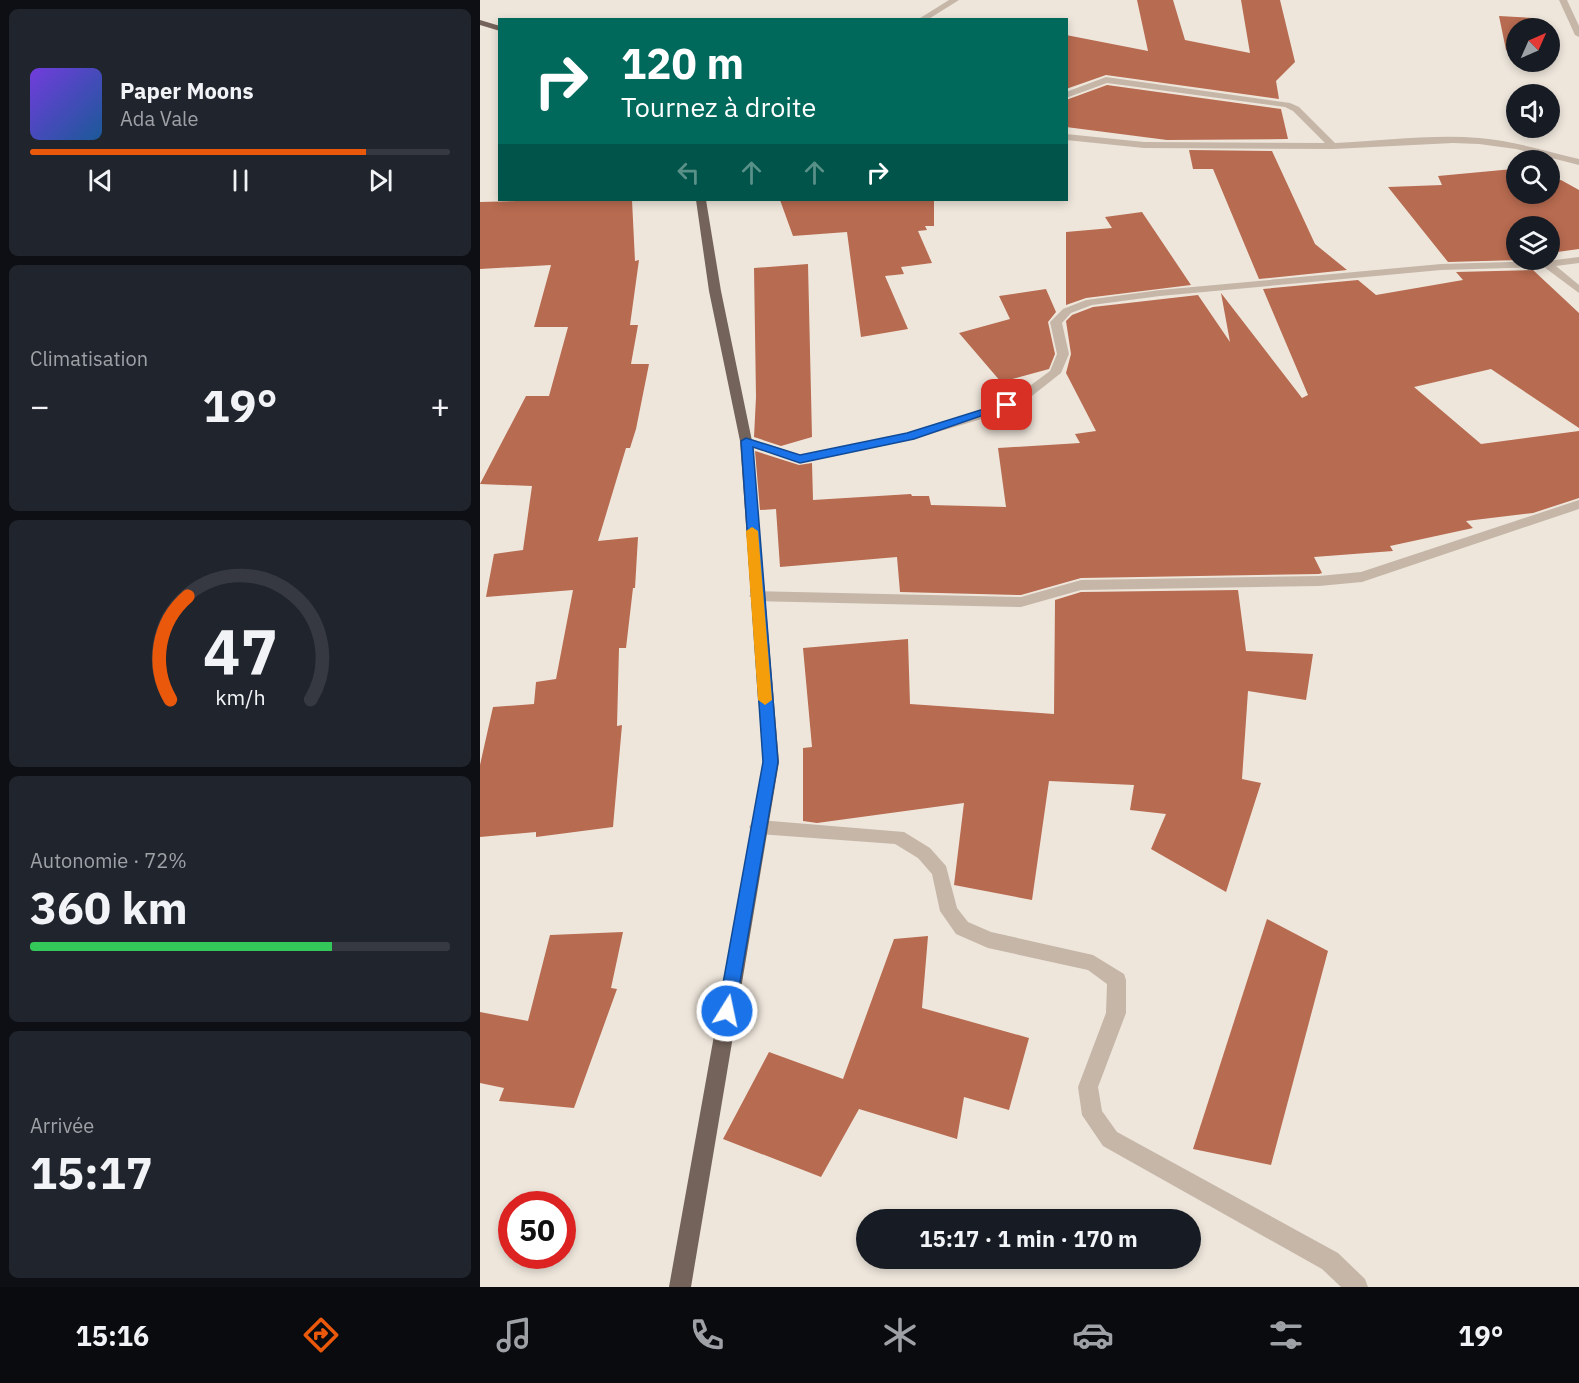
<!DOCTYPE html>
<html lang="fr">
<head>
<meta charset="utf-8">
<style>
  :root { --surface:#171b24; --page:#20242c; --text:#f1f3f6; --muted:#9ea1a6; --line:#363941; --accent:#ea580c }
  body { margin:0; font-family:"IBM Plex Sans",sans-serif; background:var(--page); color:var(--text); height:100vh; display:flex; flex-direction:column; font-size:22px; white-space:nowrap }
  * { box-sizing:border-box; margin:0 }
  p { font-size:20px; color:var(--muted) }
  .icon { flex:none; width:33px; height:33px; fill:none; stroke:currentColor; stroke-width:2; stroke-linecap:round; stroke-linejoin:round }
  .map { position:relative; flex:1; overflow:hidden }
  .sheet { display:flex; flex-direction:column; gap:9px; padding:9px; background:#0d0f14; width:480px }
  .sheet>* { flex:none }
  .guide { position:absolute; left:18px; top:18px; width:570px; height:183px; border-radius:0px; box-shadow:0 3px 9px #0003; background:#00695c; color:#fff; overflow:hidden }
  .needle { width:39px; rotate:45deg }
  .controls { position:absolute; left:1026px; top:18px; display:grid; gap:12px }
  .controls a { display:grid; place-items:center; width:54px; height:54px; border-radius:50%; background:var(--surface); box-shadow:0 3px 9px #0003; font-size:30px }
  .speed { position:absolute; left:18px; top:1191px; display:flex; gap:12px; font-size:30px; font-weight:700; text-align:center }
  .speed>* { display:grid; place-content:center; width:78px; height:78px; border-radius:50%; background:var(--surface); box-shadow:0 3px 9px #0003; line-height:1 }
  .speed .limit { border:9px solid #d22; background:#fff; color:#111 }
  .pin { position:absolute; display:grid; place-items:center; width:51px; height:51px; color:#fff; margin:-26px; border-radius:12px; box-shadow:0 3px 9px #0006 }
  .me { position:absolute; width:66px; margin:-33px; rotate:10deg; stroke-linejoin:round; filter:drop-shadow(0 0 4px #0008) }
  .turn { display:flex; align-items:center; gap:21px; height:126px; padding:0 24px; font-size:27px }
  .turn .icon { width:78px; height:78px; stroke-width:2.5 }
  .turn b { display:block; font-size:42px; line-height:51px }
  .lanes { display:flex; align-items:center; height:57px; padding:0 24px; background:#0003; justify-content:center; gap:30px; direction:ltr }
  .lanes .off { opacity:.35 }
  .big { font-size:45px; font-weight:700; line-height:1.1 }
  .sheet .card { flex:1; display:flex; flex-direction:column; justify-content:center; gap:9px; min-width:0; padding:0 21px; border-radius:9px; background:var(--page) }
  .sheet .dial { align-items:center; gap:0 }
  .dial svg { height:156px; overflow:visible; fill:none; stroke:var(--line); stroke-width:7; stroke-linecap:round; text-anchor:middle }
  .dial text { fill:var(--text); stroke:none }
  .song { display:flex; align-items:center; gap:18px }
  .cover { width:72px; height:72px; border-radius:9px; background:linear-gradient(135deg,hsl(260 70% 55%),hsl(210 70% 35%)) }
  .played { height:6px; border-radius:3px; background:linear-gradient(90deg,var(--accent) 80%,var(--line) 80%) }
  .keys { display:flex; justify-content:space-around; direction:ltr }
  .heat { display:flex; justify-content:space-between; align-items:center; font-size:33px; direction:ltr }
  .charge { height:9px; border-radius:4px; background:linear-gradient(90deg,#34c759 72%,var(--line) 0) }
  .trip { position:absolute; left:376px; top:1209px; width:345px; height:60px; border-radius:30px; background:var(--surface); box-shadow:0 3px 9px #0003; font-weight:700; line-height:60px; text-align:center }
  .tabs { display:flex; height:96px; justify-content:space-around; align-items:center; background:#090b0e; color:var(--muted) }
  .tabs .icon { width:42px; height:42px }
  .tabs .active { color:var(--accent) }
  .tabs b { font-size:27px; color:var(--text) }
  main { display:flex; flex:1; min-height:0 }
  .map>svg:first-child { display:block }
  .building { fill:#b76b50 }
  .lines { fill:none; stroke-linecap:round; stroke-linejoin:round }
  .minor { fill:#c5b6a8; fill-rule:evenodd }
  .major { fill:#73635a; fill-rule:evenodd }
  .route { fill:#1a73e8; stroke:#114b97; stroke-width:1.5 }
  .slow { fill:#f59e0b }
</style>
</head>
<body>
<main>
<section class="sheet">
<div class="card">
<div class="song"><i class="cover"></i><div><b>Paper Moons</b><p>Ada Vale</p></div></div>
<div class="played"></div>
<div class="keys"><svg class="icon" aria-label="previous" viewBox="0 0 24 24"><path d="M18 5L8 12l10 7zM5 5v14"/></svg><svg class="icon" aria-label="pause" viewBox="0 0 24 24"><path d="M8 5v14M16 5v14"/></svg><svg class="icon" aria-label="next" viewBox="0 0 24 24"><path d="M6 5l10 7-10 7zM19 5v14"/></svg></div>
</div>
<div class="card"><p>Climatisation</p>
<div class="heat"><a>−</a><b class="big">19°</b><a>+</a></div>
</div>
<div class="card dial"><svg viewBox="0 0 100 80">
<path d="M14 69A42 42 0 1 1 86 69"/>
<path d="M14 69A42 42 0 0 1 23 16" stroke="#ea580c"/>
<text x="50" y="56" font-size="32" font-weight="700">47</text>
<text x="50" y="72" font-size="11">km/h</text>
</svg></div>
<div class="card"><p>Autonomie · 72%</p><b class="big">360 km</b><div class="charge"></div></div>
<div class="card"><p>Arrivée</p><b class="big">15:17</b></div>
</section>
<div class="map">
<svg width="1099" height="1287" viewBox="0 0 1099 1287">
  <rect width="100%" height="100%" fill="#eee6db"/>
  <g class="building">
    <path d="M657,0H693L705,40L770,53L761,0H800L815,62L796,81L799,99L626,75L586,89V35L668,51Z"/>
    <path d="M1019,16L1053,18L1055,28H1036V52L1026,50Z"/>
    <path d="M627,85L801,109L808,139L687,140L586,127V100Z"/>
    <path d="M709,150L792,151L835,244L867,270L779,279L733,169H713Z"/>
    <path d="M1033,169L1036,173V194H1070V181L1081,180L1099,190V249L1070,253V226H1036V260H1040L968,262L908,187L962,185L958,176Z"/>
    <path d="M76,200H152L155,261L159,260L150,325H158L151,364H169L156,429L150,448H146L118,541L158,537L155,588H153L146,648H139L137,726L142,725L133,827L56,837V832L0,837V765L13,707L54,704L56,682L76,679L93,590L6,597L14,554L43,550L52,486L0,484L46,396H69L88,327H54L71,265L0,269V202Z"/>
    <path d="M300,200H454V226H445L447,230L438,231L452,263L421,267L424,274L405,276L428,329L381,337L367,232L313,236Z"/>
    <path d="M662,212L711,285L606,298L586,305V232L632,228L625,217Z"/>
    <path d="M328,264L332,437L301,446L274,437L276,397L274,268Z"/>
    <path d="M1053,270L1099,313V428L1011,369L934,387L1001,444L1099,431V498L1053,513L986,521L993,528L910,546L913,551L834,557L842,573L839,574L601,578L541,595L420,592L417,557L300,567L296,509L280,510L275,451L319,465L332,463L333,500L431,494L432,496H449L451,505L526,507L518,448L600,443L595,434L616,431L586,373L591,354L586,321L592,315L613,307L718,295L750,342L741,293L822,398L828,395L783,289L878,280L896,295L983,280L976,272Z"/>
    <path d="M566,289L576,312L568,322L575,354L569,369L521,382L479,333L530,319L519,296Z"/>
    <path d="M758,590L766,651L833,654L826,700L768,691L762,779L781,783L746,892L671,849L686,814L650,810L654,785L569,781L552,900L474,885L484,803L337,823L323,821V748L332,747L323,648L428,639L430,704L574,714L575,600L601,592Z"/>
    <path d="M787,919L848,951L791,1165L713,1149Z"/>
    <path d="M143,932L131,988L137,989L94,1108L19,1101L24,1088L0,1083V1012L48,1021L70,935Z"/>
    <path d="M448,936L442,1008L549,1038L529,1110L484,1097L477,1139L379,1109L341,1177L243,1139L289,1052L363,1079L414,939Z"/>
  </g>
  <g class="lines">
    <g class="minor">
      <path d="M469,0H479L447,20H437Z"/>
      <path d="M1079,0H1087L1099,26V37L1095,35Z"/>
      <path d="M626,77L810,103L819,107L855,143C903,141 952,134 999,138C1033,141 1066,151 1099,159V165L1036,149L999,144L973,143L853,149L664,148L586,140V134L664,142L845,143L813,111L805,107L627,83L586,98V92Z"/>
      <path d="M1099,257V263L1076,266L1099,285V293L1064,267L961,270L680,296L612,305L591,313L582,323L589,354L581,373L543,403L519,414L430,440L320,463L262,444L260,441L266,437L321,455L428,433L511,408L535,397L570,371L577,354L570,322L583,309L606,300L680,290L961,264L1067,261Z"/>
      <path d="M1099,500V509L882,582L839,586L601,590L541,607L276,601L269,596L276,591L541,597L601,580L839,576L881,572Z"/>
      <path d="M278,820L424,832L450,848L466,866L477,908L488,922L511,932L613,955L644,974L646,980V1013L618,1087L622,1111L637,1132L858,1253L885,1279L888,1287H861L842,1269L623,1146L602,1115L598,1087L626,1013L627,984L608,970L508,948L476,934L460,911L452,874L438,858L415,844L278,834L272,832L269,827L272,822Z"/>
    </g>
    <g class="major">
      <path d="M0,20L20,26V31L0,25Z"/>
      <path d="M216,200H226L241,291L272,441L299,762L211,1287H189L283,762L260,441L229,291Z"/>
    </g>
  </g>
  <path class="route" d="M523,403L533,405L434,439L320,463L273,447L298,762L255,1011L253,1017L247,1019L240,1017L238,1011L283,762L261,441L266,438L320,455L427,433Z"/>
  <path class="slow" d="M272,527L278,531L292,700L285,705L278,700L266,531Z"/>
</svg>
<div class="controls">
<a><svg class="needle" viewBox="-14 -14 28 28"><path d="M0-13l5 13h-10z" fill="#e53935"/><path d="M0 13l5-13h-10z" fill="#9ea1a6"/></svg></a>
<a><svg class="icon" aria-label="sound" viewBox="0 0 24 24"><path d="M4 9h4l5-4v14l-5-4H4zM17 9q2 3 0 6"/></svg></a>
<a><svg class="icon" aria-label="search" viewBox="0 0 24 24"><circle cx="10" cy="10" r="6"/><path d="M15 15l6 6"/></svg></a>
<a><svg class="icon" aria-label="layers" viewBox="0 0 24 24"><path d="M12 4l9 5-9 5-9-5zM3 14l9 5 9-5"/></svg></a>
</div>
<div class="speed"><div class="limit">50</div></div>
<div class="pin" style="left:527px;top:405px;background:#d93025"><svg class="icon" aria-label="arrive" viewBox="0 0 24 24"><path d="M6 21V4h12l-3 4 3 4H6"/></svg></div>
<svg class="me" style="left:247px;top:1011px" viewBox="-20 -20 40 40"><circle r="17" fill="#1a73e8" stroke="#fff" stroke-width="3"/><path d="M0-11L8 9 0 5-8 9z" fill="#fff"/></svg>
<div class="trip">15:17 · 1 min · 170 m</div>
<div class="guide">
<div class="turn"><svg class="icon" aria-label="right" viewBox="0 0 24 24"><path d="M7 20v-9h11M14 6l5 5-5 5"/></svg><div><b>120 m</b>Tournez à droite</div></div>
<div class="lanes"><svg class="icon off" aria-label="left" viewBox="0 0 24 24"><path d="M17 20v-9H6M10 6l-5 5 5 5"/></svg><svg class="icon off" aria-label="ahead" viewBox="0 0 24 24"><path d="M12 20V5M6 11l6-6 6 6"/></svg><svg class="icon off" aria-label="ahead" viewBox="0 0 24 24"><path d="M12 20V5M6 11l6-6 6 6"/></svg><svg class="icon" aria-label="right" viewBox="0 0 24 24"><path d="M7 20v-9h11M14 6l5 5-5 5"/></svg></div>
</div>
</div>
</main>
<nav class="tabs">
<b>15:16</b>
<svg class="icon active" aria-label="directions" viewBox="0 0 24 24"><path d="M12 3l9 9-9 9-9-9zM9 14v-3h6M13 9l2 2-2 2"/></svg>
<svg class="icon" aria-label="music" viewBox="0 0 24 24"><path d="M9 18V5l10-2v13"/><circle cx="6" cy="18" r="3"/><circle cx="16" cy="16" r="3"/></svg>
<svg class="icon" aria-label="phone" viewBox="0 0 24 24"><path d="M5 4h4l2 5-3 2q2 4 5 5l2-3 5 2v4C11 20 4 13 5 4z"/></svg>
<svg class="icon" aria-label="climate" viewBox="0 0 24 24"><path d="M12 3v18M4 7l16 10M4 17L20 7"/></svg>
<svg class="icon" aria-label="car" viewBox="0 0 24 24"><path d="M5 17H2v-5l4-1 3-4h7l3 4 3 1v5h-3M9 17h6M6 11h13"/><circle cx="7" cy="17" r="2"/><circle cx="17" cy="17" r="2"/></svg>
<svg class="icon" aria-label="filters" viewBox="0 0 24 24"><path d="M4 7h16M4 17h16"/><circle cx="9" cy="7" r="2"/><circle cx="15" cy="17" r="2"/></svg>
<b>19°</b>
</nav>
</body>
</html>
